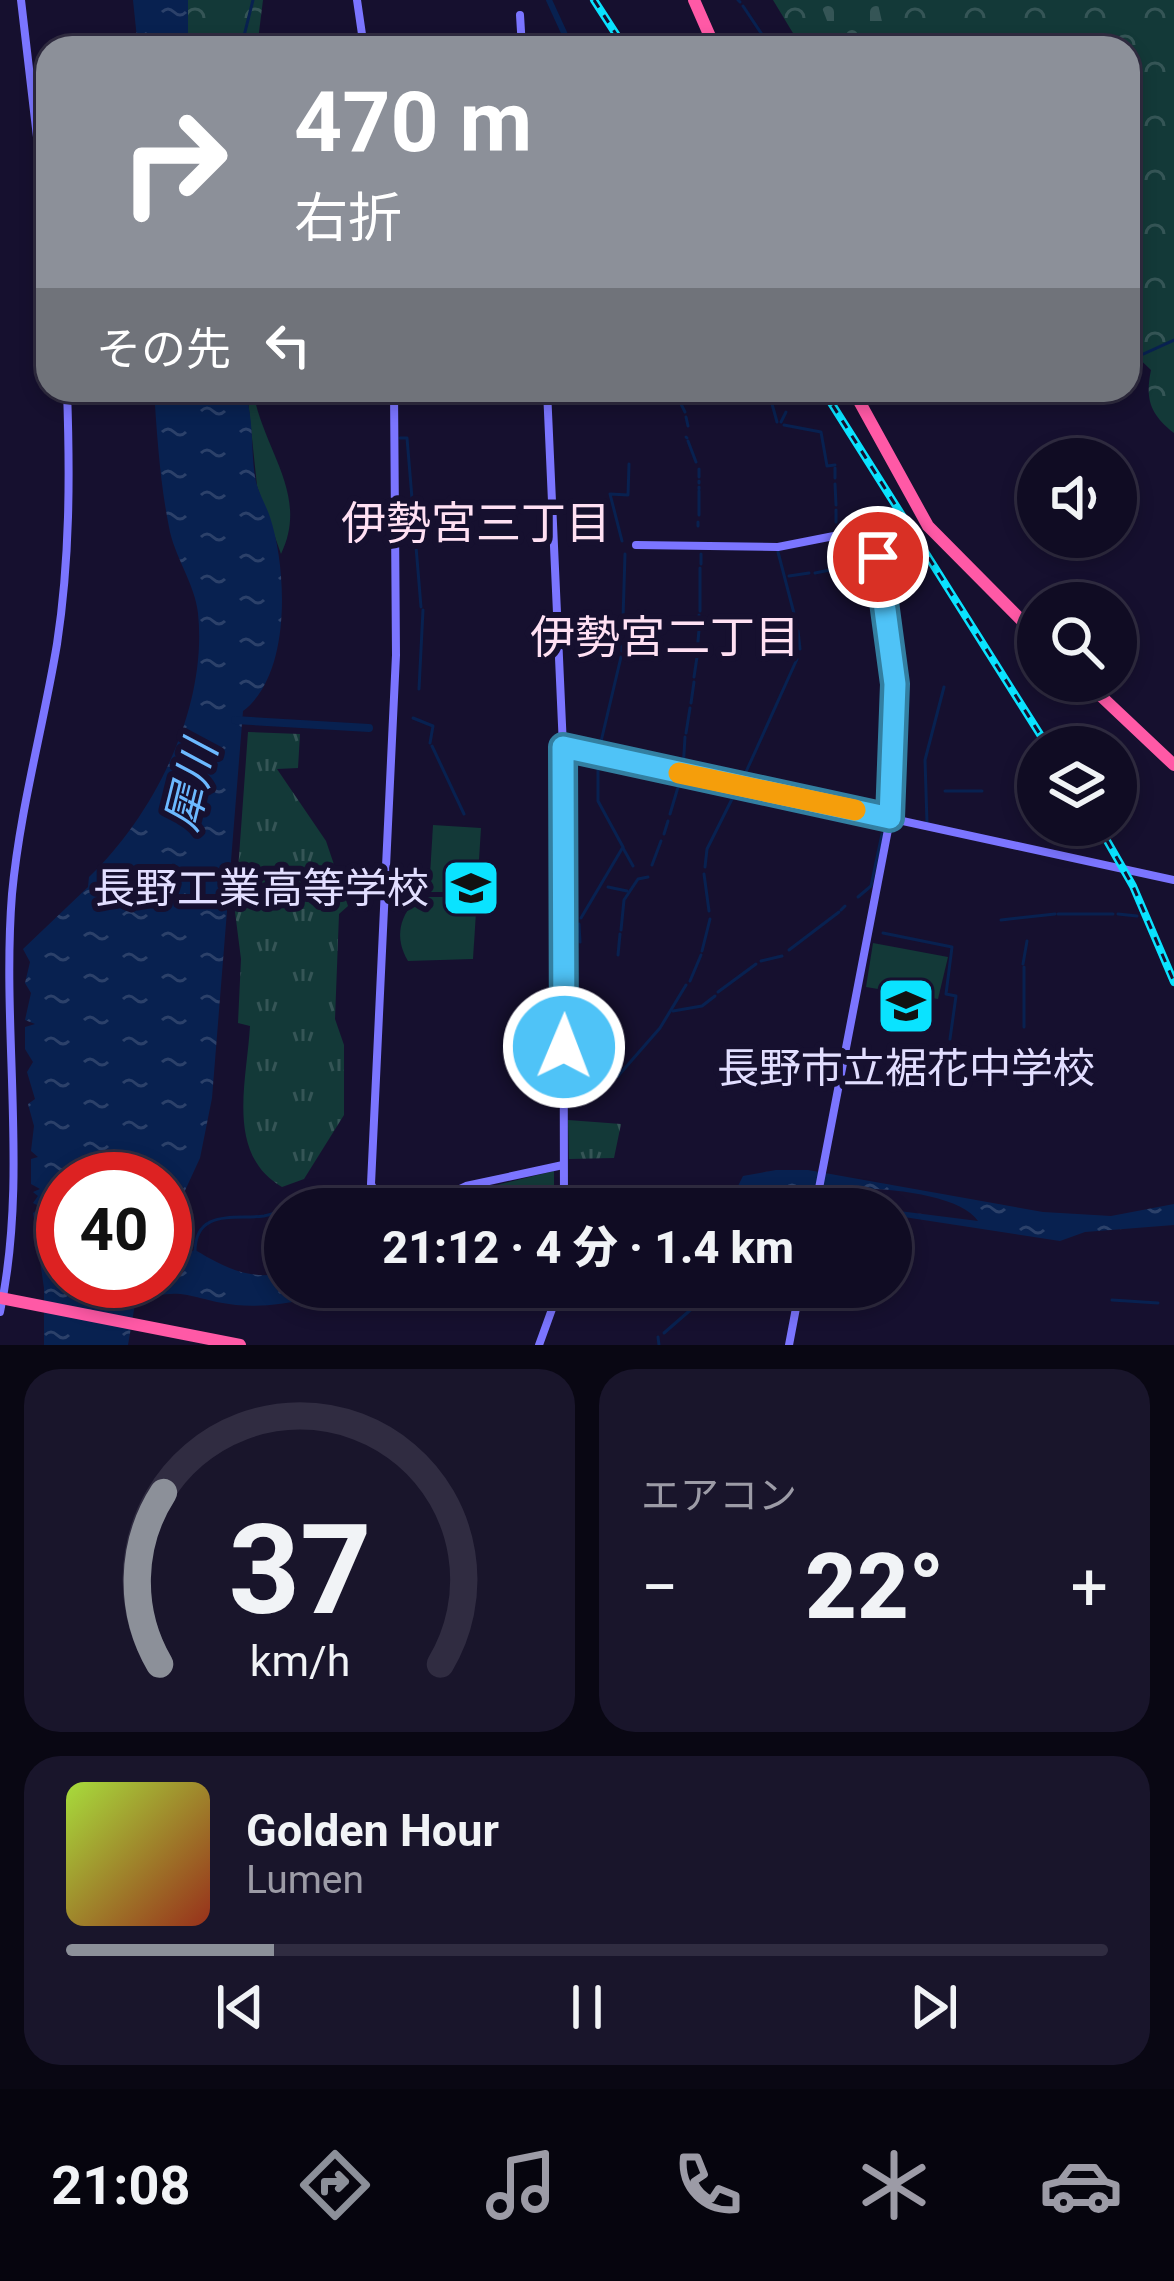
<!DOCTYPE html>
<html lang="ja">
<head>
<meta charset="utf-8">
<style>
  :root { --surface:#100c23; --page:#19152b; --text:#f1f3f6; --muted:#9c9ba6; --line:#302c41; --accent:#8c9099 }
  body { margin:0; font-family:Roboto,"Noto Sans JP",sans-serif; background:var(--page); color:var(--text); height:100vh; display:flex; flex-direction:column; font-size:45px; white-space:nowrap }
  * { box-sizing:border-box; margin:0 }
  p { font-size:39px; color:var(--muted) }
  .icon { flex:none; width:66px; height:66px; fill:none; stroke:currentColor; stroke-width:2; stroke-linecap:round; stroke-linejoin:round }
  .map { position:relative; height:1345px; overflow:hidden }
  .sheet { display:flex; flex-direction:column; gap:24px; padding:24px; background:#090713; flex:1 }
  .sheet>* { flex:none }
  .guide { position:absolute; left:36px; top:36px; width:1104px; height:366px; border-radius:36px; box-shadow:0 6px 18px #0003,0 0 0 3px var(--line); background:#8c9099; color:#fff; overflow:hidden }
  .fabs { position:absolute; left:1017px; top:438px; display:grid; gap:24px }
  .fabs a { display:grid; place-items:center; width:120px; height:120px; border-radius:50%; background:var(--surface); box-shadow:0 6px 18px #0003,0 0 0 3px var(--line); font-size:60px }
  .speed { position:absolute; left:36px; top:1152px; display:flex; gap:24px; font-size:60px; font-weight:700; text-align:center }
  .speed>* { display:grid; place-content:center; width:156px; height:156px; border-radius:50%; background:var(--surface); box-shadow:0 6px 18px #0003,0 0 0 3px var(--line); line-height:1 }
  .speed .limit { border:18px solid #d22; background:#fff; color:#111 }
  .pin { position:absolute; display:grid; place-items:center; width:102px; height:102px; color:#fff; margin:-51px; border:6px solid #fff; border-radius:50%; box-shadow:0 3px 12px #0007 }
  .me { position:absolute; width:132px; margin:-66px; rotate:1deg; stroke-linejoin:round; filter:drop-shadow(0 0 9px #0008) }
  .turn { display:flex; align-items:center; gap:42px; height:252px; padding:0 60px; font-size:54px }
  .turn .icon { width:156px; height:156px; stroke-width:2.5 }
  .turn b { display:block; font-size:84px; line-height:102px }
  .then { display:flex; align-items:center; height:114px; padding:0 60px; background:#0003; gap:24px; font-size:45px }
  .big { font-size:90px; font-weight:800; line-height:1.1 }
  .sheet .widget { flex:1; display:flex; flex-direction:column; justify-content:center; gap:18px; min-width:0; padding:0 42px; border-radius:36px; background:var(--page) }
  .sheet .dial { align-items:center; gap:0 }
  .dial svg { height:312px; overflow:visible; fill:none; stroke:var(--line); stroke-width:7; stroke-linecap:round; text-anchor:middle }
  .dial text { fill:var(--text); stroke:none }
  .song { display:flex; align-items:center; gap:36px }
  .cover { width:144px; height:144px; border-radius:18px; background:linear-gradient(135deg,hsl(80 70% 55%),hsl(10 70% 35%)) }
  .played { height:12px; border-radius:6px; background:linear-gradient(90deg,var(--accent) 20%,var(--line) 20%) }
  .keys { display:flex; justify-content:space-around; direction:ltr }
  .heat { display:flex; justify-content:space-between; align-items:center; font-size:66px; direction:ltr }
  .sheet .tiles { flex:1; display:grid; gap:24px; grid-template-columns:1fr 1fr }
  .widget:last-child { grid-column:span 2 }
  .trip { position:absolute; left:264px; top:1188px; width:648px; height:120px; border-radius:60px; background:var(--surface); box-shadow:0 6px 18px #0003,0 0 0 3px var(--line); font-weight:800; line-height:120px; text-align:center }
  .tab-bar { display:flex; height:192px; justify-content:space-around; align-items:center; background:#06050e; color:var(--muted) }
  .tab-bar .icon { width:84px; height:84px }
  .tab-bar .active { color:var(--accent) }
  .tab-bar b { font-size:54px; color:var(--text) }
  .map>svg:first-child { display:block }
  .grass { fill:#133938 }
  .forest { fill:url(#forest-crowns) }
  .cemetery { fill:url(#cemetery-stones) }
  .park { fill:url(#park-tufts) }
  .water { fill:url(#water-ripples) }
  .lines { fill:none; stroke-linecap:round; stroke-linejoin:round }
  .stream { stroke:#082150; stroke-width:3 }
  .canal { stroke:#082150; stroke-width:6 }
  .river { stroke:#082150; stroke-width:8 }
  .secondary { stroke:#7b75ff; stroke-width:8 }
  .highway { stroke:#ff59a6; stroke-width:12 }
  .rail-casing { stroke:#0ae3ff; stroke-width:8 }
  .rail { stroke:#16102f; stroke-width:3; stroke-dasharray:9; stroke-linecap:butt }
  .route-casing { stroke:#337fa1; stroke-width:30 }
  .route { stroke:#4fc3f7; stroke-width:21 }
  .slow { stroke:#f59e0b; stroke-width:21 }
  .labels { text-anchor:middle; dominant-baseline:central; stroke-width:12; stroke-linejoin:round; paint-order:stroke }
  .poi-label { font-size:42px; fill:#e2deff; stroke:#16102f; text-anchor:end }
  .neighbourhood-label { font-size:45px; fill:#ffe0f3; stroke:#16102f }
  .water-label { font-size:45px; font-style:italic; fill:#6cb9ff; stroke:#16102f }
</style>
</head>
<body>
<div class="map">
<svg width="1174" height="1345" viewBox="0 0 1174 1345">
  <defs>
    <pattern id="forest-crowns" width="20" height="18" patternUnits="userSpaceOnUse" patternTransform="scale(3)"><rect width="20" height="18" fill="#133938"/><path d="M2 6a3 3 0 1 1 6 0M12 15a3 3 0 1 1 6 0" fill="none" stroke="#355556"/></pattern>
    <pattern id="cemetery-stones" width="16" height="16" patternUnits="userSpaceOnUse" patternTransform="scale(3)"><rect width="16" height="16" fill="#133938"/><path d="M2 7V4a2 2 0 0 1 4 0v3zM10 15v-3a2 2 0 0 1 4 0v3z" fill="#355556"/></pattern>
    <pattern id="park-tufts" width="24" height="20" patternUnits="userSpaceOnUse" patternTransform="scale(3)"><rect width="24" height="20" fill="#133938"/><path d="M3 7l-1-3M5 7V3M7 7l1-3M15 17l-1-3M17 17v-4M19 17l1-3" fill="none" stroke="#355556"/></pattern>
    <pattern id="water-ripples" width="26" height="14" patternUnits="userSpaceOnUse" patternTransform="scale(3)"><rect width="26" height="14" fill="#082150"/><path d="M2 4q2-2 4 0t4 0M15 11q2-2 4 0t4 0" fill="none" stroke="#2c416a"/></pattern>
  </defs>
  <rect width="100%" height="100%" fill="#16102f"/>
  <g class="grass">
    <path d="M247,390H253C262,449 310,494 281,554L257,486Z"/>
    <path d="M433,825L481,828L477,892H429Z"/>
    <path d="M420,897H477L473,959L408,961C394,938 399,914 420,897Z"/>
    <path d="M873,943L948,957L938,999L866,987Z"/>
    <path d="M554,1171V1203L531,1209L432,1207L451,1196Z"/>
  </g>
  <g class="forest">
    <path d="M188,0H263L257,48H188Z"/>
    <path d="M773,0H1174V433C1150,414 1145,399 1151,370L1128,348V48H802Z"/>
  </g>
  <path class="cemetery" d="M819,0H877L883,26L846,38L833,36Z"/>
  <g class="park">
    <path d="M248,732L300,734L298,768L277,769L326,841L348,906L339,914L335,1019L344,1045V1115L304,1179L282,1187C225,1154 247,1081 250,1026L238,1023L241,959L235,912Z"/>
    <path d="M568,1120L621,1124L614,1158L569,1159Z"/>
  </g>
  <g class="water">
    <path d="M133,0H188V48H138Z"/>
    <path d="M154,390H244C255,419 250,452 256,482C259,494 266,505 270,517C287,569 292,674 243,711L212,1098L200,1158L165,1234V1179H63V1281H165V1261L195,1250C224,1267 252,1282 285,1272V1287H360C320,1296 278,1309 236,1305C191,1300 180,1283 135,1304L128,1345H44V1288L33,1213L41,1207L33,1203L38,1196L33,1192L40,1189L31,1184V1159L38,1157L31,1151L34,1126L28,1104L35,1099L27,1072L33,1062L25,1049V1027L35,1024L25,1020L31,993L25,983L30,962L23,949L88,887L89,877C155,814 208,707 198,613C195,584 174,556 169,527C160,482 157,435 154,390Z"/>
    <path d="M776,1170H808L1043,1212L1111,1216L1174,1204V1225L1085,1232L1060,1241L891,1215V1210L978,1221C956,1187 830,1181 795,1197L885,1209H799L773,1199L538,1209L687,1189L735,1192L743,1176Z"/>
  </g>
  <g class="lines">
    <g class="stream">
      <path d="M738,0L740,2"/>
      <path d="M743,6L771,48"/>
      <path d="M241,48L253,0"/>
      <path d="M1128,361L1174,340"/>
      <path d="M674,390L685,412"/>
      <path d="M769,393L777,422"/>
      <path d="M794,402L803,390"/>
      <path d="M686,417L688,426"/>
      <path d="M781,422L786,412"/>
      <path d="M784,425L821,432L827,466L835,465"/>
      <path d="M686,437L687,438"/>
      <path d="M400,438H407L421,607"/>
      <path d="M688,441L696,462"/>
      <path d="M835,468V478"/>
      <path d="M699,469V477"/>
      <path d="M699,481V483"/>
      <path d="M835,484L836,505"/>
      <path d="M699,487V489"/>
      <path d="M836,510V522"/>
      <path d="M699,515V491"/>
      <path d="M698,526V522"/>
      <path d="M622,541L610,494L628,495L629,464"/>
      <path d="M837,546V541"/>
      <path d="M836,551L837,549"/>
      <path d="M778,552L797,625"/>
      <path d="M701,564V554"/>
      <path d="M815,573L835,569L836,556"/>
      <path d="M789,576L809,573"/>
      <path d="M700,611V568"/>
      <path d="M699,626V615"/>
      <path d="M798,631L800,649"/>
      <path d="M622,651L625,554"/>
      <path d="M697,652L699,630"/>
      <path d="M694,677L697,657"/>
      <path d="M419,689L423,610"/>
      <path d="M691,703L694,682"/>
      <path d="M413,718L433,726L430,743"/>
      <path d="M686,733L690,708"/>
      <path d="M432,746L464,814"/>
      <path d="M599,750L621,657"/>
      <path d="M683,770L685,737"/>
      <path d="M741,783L797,659"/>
      <path d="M945,791H982"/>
      <path d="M670,814L681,777"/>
      <path d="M927,823L925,760L944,687"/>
      <path d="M664,834L668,821"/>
      <path d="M623,848L633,866"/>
      <path d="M652,865L661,841"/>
      <path d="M705,867L707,849L737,789"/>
      <path d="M704,874L709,911"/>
      <path d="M608,887L627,891"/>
      <path d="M858,897L871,886L882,834"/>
      <path d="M841,910L845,906"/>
      <path d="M1058,914H1113"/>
      <path d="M1118,914L1137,916"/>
      <path d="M581,918L623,847L598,801V759"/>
      <path d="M1001,920L1055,914"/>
      <path d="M579,924L580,942"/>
      <path d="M621,930L624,900L638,879L648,877"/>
      <path d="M883,933L952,947L946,994L956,996L950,1039"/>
      <path d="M789,950L839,912"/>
      <path d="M702,951L710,919"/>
      <path d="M618,955L620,934"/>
      <path d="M761,961L782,956"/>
      <path d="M1023,964L1027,941"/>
      <path d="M570,973L577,949"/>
      <path d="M690,981L701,955"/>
      <path d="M718,992L756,964"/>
      <path d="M673,1011L702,1006L715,996"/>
      <path d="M1024,1027V967"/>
      <path d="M942,1046L943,1062"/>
      <path d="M943,1066L948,1083"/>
      <path d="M787,1069L834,1070"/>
      <path d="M578,1075L618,1076L660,1028L686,985"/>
      <path d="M316,1196L369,1192"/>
      <path d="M195,1252C195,1208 236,1220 264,1216C280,1213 296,1204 311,1198"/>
      <path d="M1112,1300L1158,1303"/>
      <path d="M664,1333L695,1306"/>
      <path d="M658,1337L659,1345"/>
    </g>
    <path class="canal" d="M549,0L571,48"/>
    <path class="river" d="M235,720L369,728"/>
    <g class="secondary">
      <path d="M21,0L48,231"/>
      <path d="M357,0L364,48"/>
      <path d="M520,15L522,48"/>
      <path d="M394,390L396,655L371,1184L376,1194L421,1207L466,1186L563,1165"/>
      <path d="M547,390L563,747L564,1209"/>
      <path d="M636,545L778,547L844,534L843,526L873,522L895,684L891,814L815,1209"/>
      <path d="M563,747L1174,880"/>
      <path d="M0,1312C29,1176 1,1032 12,894C20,809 43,728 57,644C70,559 70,475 67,390"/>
      <path d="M539,1345L560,1287"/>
      <path d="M789,1345L800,1287"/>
    </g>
    <g class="highway">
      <path d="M694,0L715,48"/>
      <path d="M853,390L928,526L1038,637"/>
      <path d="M1085,681L1174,765"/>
      <path d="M0,1298L240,1345"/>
    </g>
    <g class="rail-casing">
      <g id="rail">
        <path d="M594,0L625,48"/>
        <path d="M823,390L1048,747"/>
        <path d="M1098,825L1133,886L1174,982"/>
      </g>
    </g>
    <use href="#rail" class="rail"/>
  </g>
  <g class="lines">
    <g class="route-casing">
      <path id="route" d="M564,1047L563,747L890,818L895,684L878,557"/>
    </g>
    <use href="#route" class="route"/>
    <path class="slow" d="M679,773L855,810"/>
  </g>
  <defs>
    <g id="school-square" transform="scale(3)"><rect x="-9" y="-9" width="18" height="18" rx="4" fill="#0ae3ff" stroke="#16102f"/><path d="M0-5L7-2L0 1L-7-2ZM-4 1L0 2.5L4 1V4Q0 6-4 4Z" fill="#111"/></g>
  </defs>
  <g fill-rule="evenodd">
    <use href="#school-square" x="471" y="888"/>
    <use href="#school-square" x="906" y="1006"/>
  </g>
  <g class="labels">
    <g class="poi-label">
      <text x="429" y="888">長野工業高等学校</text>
      <text x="906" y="1068" text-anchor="middle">長野市立裾花中学校</text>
    </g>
    <g class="neighbourhood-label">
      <text x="476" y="523">伊勢宮三丁目</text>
      <text x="665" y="637">伊勢宮二丁目</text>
    </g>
    <g class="water-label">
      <text transform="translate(191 786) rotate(-76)">犀川</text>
    </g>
  </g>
</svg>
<div class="fabs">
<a><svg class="icon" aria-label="sound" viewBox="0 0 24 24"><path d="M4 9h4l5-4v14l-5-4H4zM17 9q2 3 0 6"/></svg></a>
<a><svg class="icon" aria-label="search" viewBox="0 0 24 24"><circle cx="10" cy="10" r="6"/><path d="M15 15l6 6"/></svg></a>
<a><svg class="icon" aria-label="layers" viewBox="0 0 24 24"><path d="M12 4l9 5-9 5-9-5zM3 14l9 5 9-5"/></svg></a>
</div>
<div class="speed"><div class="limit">40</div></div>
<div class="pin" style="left:878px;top:557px;background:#d93025"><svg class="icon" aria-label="arrive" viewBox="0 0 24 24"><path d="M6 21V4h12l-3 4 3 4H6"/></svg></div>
<svg class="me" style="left:564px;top:1047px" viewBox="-20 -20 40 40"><circle r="17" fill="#4fc3f7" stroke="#fff" stroke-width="3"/><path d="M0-11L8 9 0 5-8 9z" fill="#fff"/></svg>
<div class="trip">21:12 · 4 分 · 1.4 km</div>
<div class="guide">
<div class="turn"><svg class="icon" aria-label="right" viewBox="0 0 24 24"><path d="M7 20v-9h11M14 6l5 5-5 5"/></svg><div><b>470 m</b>右折</div></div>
<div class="then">その先<svg class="icon" aria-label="left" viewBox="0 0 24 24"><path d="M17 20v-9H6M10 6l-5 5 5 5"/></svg></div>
</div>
</div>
<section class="sheet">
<div class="tiles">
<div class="widget dial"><svg viewBox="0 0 100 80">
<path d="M14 69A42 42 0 1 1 86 69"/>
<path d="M14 69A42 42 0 0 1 15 25" stroke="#8c9099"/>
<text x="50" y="56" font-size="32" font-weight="700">37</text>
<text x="50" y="72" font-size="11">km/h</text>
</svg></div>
<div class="widget"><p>エアコン</p>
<div class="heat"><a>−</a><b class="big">22°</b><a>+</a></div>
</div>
<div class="widget">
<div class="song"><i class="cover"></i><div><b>Golden Hour</b><p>Lumen</p></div></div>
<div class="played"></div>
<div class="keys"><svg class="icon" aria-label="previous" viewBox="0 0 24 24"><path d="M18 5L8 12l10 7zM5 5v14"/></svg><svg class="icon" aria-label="pause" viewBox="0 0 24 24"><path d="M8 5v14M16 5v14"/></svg><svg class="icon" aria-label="next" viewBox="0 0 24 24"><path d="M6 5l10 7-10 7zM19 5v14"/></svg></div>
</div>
</div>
</section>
<nav class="tab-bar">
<b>21:08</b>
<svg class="icon active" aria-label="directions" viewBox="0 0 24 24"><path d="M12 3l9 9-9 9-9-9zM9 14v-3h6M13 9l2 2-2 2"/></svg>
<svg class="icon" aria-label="music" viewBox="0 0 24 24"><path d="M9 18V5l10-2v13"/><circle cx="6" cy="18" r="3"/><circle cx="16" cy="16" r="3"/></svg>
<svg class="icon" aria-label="phone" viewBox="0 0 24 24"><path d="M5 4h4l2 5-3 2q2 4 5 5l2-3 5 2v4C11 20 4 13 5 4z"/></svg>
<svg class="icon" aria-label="climate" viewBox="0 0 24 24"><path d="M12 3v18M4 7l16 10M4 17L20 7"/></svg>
<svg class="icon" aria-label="car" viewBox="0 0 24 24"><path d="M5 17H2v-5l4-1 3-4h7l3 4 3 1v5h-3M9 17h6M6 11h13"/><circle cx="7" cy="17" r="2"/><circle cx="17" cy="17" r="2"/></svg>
</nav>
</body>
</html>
